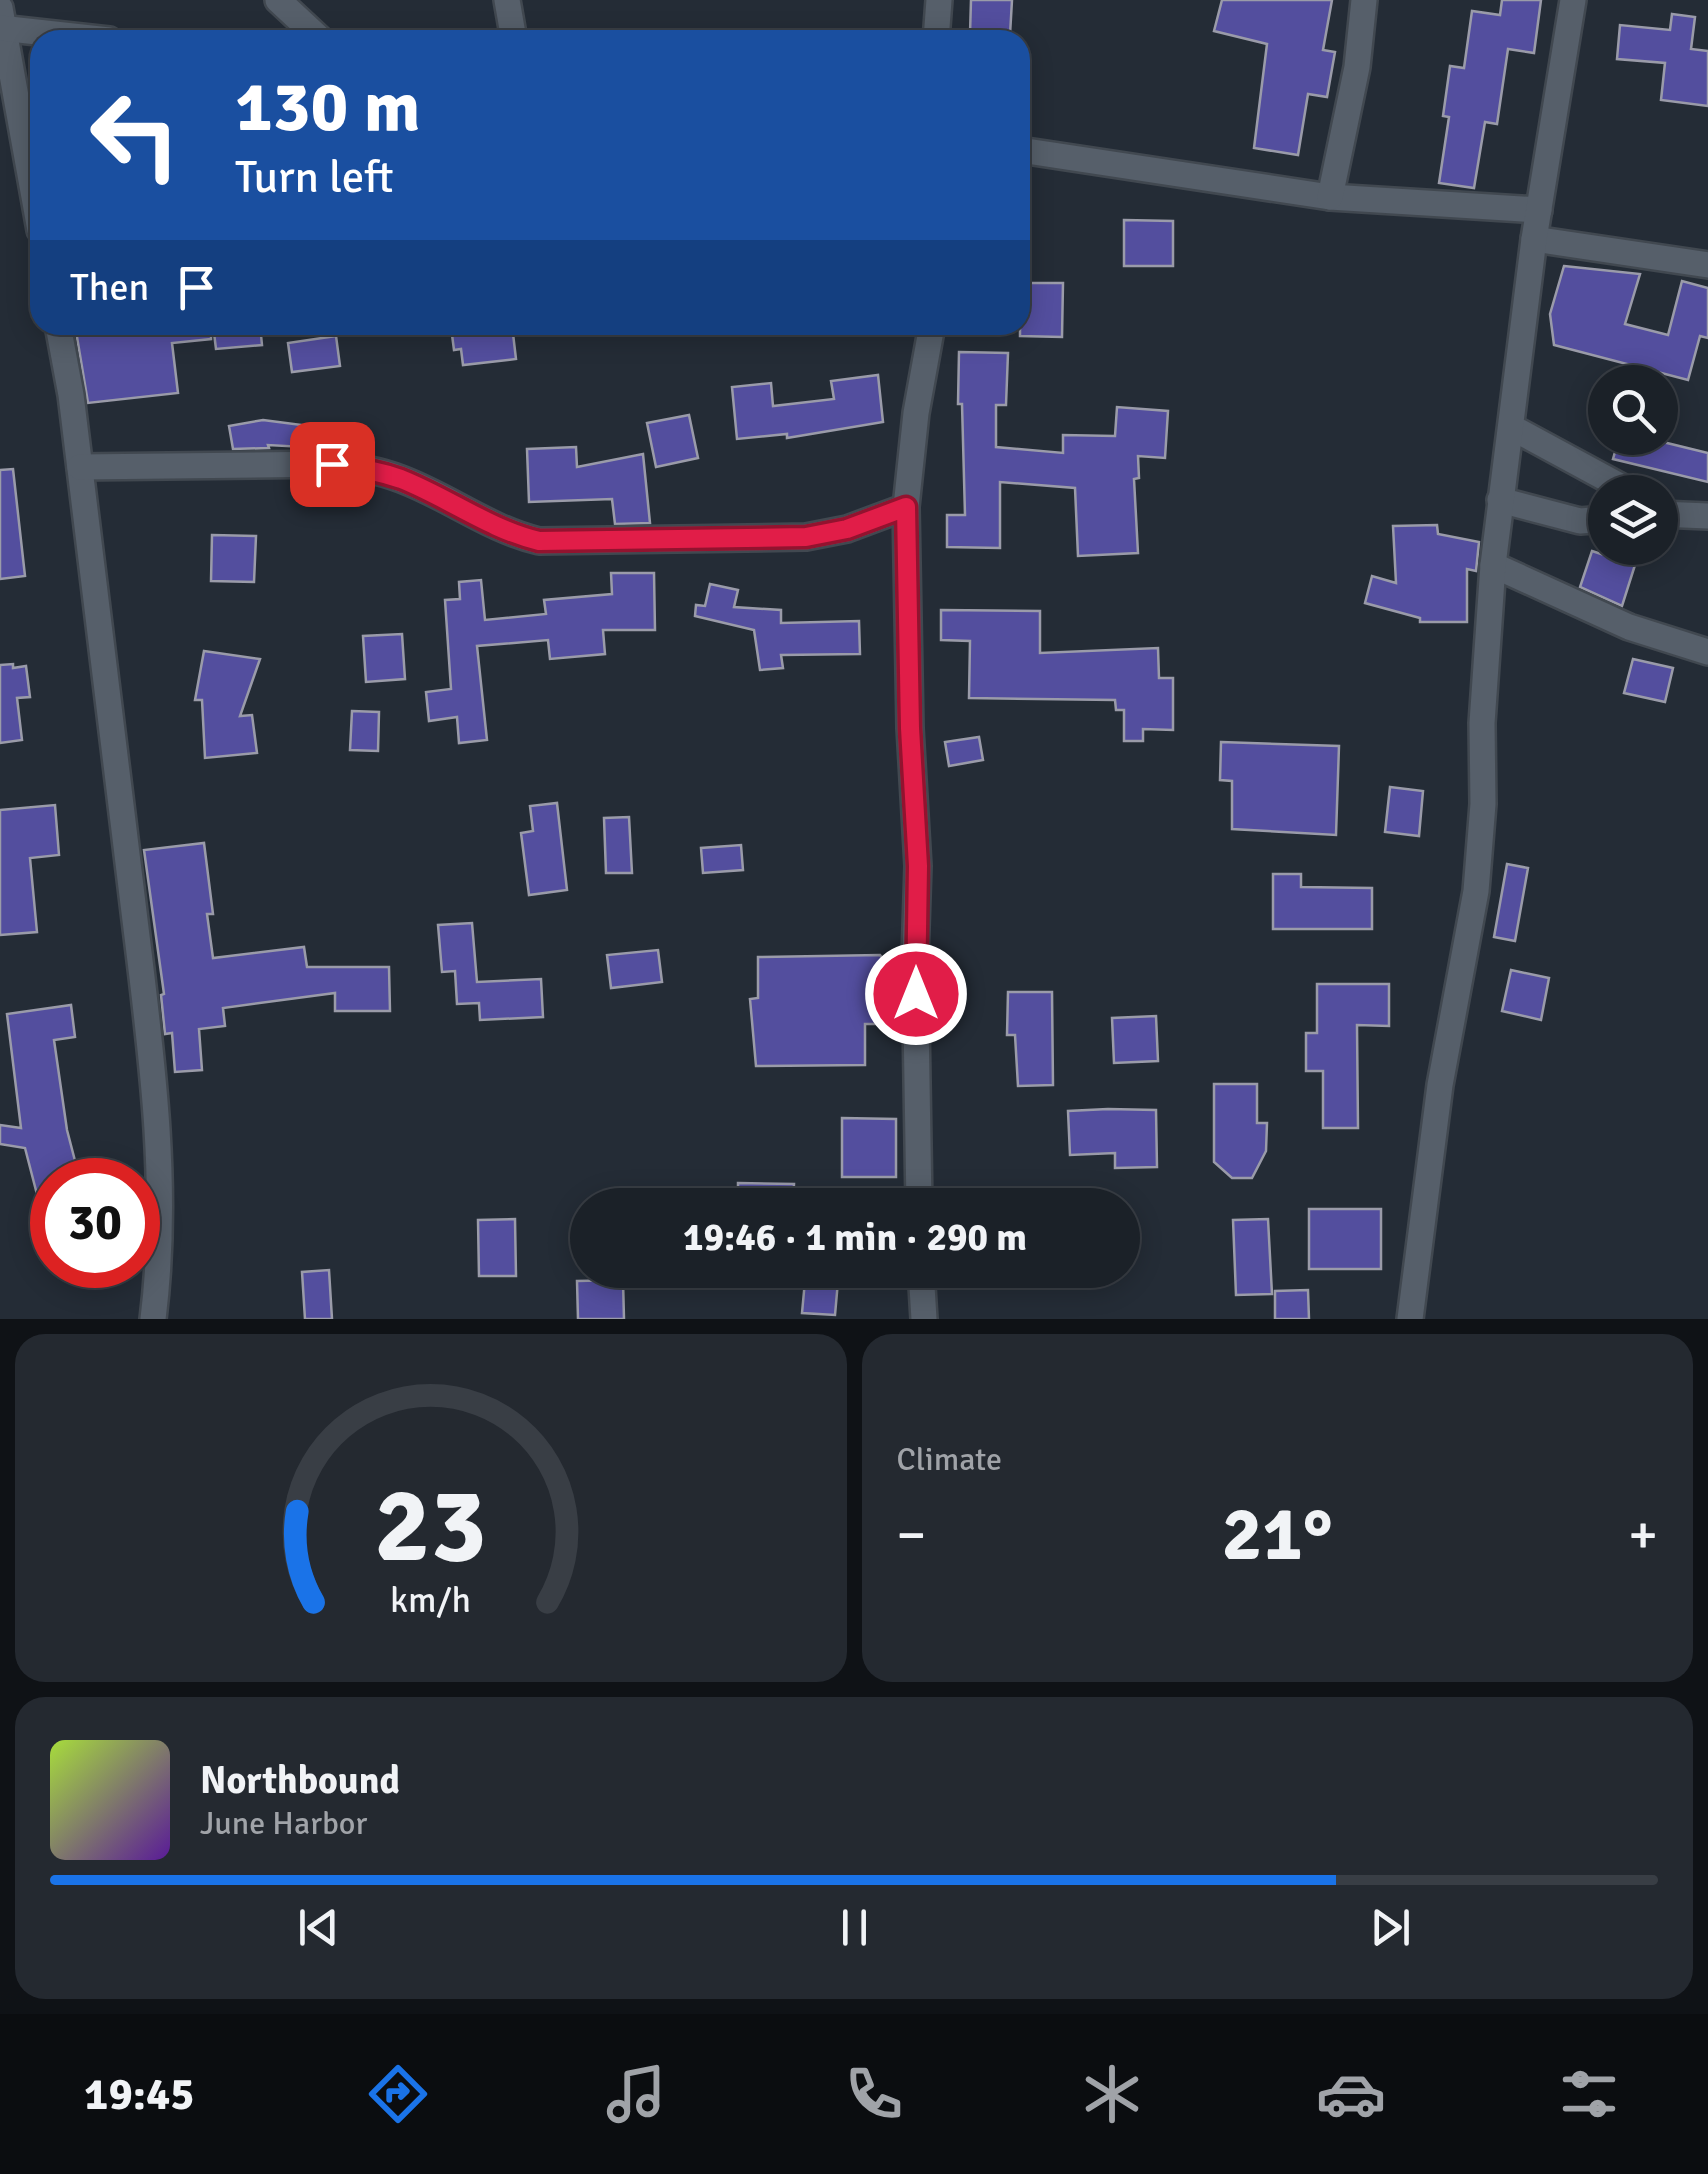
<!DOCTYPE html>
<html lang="en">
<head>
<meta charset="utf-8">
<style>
  :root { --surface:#1b2128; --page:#242930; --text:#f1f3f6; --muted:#a0a3a8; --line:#393e45; --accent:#1a73e8 }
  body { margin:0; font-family:Signika,sans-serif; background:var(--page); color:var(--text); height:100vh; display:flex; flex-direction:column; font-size:38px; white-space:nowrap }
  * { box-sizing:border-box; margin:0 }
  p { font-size:32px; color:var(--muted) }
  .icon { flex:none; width:55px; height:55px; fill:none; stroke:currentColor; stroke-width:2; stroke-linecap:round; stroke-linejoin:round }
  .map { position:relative; height:1319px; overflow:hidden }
  .details { display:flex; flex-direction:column; gap:15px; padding:15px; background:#0f1216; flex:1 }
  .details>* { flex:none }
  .top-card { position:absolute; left:30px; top:30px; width:1000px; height:305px; border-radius:30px; box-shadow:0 5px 25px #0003,0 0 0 2px var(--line); background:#1a4fa0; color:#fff; overflow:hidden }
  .fabs { position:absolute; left:1588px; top:365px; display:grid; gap:20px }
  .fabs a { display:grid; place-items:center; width:90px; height:90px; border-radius:50%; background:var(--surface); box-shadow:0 5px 25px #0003,0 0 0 2px var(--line); font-size:50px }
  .speed { position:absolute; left:30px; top:1158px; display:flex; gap:20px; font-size:50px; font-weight:700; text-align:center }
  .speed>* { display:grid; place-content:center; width:130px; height:130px; border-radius:50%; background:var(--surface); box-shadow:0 5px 25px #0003,0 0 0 2px var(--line); line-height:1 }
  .speed .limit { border:15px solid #d22; background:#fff; color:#111 }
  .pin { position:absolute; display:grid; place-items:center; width:85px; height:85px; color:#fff; margin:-42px; border-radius:20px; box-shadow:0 5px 15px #0006 }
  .me { position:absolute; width:110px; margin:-55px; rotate:0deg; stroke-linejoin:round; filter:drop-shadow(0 0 8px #0008) }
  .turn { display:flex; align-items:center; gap:35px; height:210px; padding:0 40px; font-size:45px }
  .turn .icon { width:130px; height:130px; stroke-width:2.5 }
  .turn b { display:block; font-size:70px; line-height:85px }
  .then { display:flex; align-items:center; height:95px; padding:0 40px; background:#0003; gap:20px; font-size:38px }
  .big { font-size:75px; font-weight:700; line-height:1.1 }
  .details .widget { flex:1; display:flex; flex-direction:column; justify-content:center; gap:15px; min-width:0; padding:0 35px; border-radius:30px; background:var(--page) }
  .details .dial { align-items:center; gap:0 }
  .dial svg { height:260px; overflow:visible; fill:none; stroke:var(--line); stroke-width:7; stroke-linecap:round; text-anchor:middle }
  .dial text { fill:var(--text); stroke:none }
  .song { display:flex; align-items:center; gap:30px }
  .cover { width:120px; height:120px; border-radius:15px; background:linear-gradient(135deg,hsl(80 70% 55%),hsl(270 70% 35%)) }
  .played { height:10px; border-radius:5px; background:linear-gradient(90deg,var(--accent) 80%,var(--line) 80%) }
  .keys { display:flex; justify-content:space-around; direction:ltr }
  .heat { display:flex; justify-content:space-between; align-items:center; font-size:55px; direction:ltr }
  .details .tiles { flex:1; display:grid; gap:15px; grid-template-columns:1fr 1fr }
  .widget:last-child { grid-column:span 2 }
  .trip { position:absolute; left:570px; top:1188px; width:570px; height:100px; border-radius:50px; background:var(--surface); box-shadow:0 5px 25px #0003,0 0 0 2px var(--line); font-weight:700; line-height:100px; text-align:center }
  .tabs { display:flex; height:160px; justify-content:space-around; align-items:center; background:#0b0d10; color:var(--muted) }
  .tabs .icon { width:70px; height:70px }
  .tabs .active { color:var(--accent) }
  .tabs b { font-size:45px; color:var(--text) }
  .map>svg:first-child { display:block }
  .building { fill:#534e9e; stroke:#9a9ba9; stroke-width:2.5 }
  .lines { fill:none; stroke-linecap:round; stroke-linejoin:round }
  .minor-casing { stroke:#414850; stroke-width:30 }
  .minor { stroke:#565f6a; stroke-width:25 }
  .route-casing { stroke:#92132f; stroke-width:25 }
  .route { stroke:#e11d48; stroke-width:18 }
</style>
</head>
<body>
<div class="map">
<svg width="1708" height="1319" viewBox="0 0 1708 1319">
  <rect width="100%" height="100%" fill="#242c36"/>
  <g class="building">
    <path d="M971,0H1012L1010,35L970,34Z"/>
    <path d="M1222,0H1332L1323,50L1335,52L1327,97L1308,94L1298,155L1254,148L1267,44L1214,31Z"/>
    <path d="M1502,0H1541L1534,53L1508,49L1497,124L1485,122L1474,188L1439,183L1449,117L1443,116L1450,66L1464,68L1472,11L1500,15Z"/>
    <path d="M1672,14L1695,17L1691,49L1708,51V106L1661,100L1665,63L1617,59L1620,25L1670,30Z"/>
    <path d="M1124,220L1173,221V266H1124Z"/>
    <path d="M1564,266L1640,274L1625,324L1668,335L1682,281L1708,288V338L1700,336L1688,380L1554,345L1550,314Z"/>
    <path d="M1020,283H1063L1062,337L1020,336Z"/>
    <path d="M75,325H211V339L172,343L178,393L88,403Z"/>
    <path d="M213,325H260L262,345L216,349Z"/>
    <path d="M471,325H512L516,359L463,365L461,349L454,350L451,327Z"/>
    <path d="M336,336L340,366L292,372L288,343Z"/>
    <path d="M959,352L1008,353L1006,405H996V447L1063,453V435L1115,436L1117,407L1168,411L1165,458L1138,456L1139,478L1134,479L1138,553L1078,556L1075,488L1000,482V548L947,547V515H965L962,404H958Z"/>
    <path d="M878,375L883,422L787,438V434L737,439L732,387L771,383L773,406L834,399L831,381Z"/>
    <path d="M689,415L698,458L656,467L647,423Z"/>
    <path d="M263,420L325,428L323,448L268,445L269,448L233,449L229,426Z"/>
    <path d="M1619,438H1664L1663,442L1708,453V482L1613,459Z"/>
    <path d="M576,447L577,467L643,454L650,523L615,524L612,499L529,502L527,449Z"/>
    <path d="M13,469L25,576L0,579V470Z"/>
    <path d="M1437,525L1438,534L1479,542L1476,571L1467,569V622H1420V618L1365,603L1372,576L1396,583L1393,526Z"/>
    <path d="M212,535L256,536L254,582L211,581Z"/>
    <path d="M1592,551L1635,565L1622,606L1580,587Z"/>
    <path d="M611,573H654L655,630H603L605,654L550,659L548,640L477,646L487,740L459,743L457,717L429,721L426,692L451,689L445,600L460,599L459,582L481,580L485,620L546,614L544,600L612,594Z"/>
    <path d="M710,584L738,590L734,607L781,610V623L859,621L860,654L781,655L783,668L760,670L754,630L695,616L696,605L705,606Z"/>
    <path d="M941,610L1040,611V653L1158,648L1159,678H1173V730L1143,729V741H1124V710H1116L1115,700L969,698L970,641L941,640Z"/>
    <path d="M402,634L405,679L366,682L363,636Z"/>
    <path d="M204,651L260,659L240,716L252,715L257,753L205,758L202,700H195Z"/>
    <path d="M1633,659L1673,668L1665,702L1624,693Z"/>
    <path d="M13,664V668L26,666L30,697L17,698L22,740L0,743V665Z"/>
    <path d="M352,711L379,712L378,751L350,750Z"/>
    <path d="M979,737L983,760L949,766L945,742Z"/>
    <path d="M1221,742L1339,746L1336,835L1232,829V781L1220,780Z"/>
    <path d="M1390,787L1423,791L1419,836L1385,832Z"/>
    <path d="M557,803L567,890L529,895L521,833L533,831L530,806Z"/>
    <path d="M55,805L59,855L30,858L37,932L0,935V810Z"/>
    <path d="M629,817L632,873H606L604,818Z"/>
    <path d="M204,843L213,914H207L213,958L304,947L307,967H389L390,1011H335V993L223,1008L225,1026L199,1029L202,1070L175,1072L172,1033L165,1034L161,995L164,994L144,850Z"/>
    <path d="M741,845L743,870L703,873L701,848Z"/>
    <path d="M1507,864L1528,868L1515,941L1494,937Z"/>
    <path d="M1273,874H1301V887L1372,888V929H1273Z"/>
    <path d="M472,923L477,982L541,979L543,1017L480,1020L479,1003L457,1004L455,971L442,972L438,925Z"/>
    <path d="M658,950L662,982L611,988L607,955Z"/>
    <path d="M880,955L889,967L888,1024H865V1065L756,1066L750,999L758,998V957Z"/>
    <path d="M1511,970L1549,978L1541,1020L1502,1011Z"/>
    <path d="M1317,984H1389V1026L1357,1025L1358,1128H1323V1071H1306V1033H1317Z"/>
    <path d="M1008,992H1052L1053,1085L1018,1086L1015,1035H1007Z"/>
    <path d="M71,1005L75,1037L54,1040L67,1130L80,1180H52V1228L46,1229L25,1148L0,1144V1125L21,1128L7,1014Z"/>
    <path d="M1156,1016L1158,1061L1114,1063L1112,1018Z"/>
    <path d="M1214,1084H1257V1123H1267L1266,1151L1252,1178H1232L1214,1162Z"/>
    <path d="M1108,1109L1156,1110L1157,1167L1115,1168V1153L1070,1155L1068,1111Z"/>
    <path d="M842,1118L896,1119V1177H842Z"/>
    <path d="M738,1183L794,1184L793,1205H738Z"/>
    <rect x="1309" y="1209" width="72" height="60"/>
    <path d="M515,1219L516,1276H479L478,1220Z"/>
    <path d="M1268,1219L1272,1294L1236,1295L1233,1220Z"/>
    <path d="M329,1270L332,1319H305L302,1272Z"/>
    <path d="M806,1270H839L835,1315L802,1313Z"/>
    <path d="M623,1280L624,1319H578L577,1281Z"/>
    <path d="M1308,1290L1309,1319H1275V1291Z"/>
  </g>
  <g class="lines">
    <g class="minor-casing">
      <g id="minor">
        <path d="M278,0L321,40"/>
        <path d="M507,0L514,40"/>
        <path d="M0,8L40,230"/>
        <path d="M0,28L109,40"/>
        <path d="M936,40L939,0"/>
        <path d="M1020,150L1330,197L1539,210"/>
        <path d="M1330,197L1357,67L1364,0"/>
        <path d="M1534,239L1708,265"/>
        <path d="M58,325L71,395C91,559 111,723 131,887C148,1030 171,1175 153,1319"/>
        <path d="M1511,427L1631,492"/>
        <path d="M80,467L332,464C356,467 378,470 401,479C449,497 489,529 539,541L806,537L847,529L906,507"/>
        <path d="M1500,500L1580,521L1605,519"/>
        <path d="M1660,514L1708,516"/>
        <path d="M1493,565L1629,627L1708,652"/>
        <path d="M919,1205L915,958L918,866L910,728L906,507L916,413L932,325"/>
        <path d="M921,1270L924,1319"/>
        <path d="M1410,1319L1440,1085L1476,891L1483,804L1482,723L1493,565L1534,239L1573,0"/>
      </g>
    </g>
    <use href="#minor" class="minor"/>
  </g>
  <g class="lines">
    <g class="route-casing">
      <path id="route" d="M332,464C356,467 378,471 401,479C449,498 489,529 539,541L806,537L847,529L906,507L910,728L918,866L916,994"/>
    </g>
    <use href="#route" class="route"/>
  </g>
</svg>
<div class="fabs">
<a><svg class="icon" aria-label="search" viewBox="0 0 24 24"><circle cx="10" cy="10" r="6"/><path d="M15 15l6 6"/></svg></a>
<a><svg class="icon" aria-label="layers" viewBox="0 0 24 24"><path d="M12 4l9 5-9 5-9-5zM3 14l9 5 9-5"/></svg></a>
</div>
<div class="speed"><div class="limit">30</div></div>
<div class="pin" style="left:332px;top:464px;background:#d93025"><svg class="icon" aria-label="arrive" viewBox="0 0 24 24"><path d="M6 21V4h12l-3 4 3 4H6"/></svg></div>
<svg class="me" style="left:916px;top:994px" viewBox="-20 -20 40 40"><circle r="17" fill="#e11d48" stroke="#fff" stroke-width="3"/><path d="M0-11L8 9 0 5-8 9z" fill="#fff"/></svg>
<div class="trip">19:46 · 1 min · 290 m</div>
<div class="top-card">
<div class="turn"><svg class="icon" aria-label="left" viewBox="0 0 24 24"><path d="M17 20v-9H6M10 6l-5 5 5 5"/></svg><div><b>130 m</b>Turn left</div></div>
<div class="then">Then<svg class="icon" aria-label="arrive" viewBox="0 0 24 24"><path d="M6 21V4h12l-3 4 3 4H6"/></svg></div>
</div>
</div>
<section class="details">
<div class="tiles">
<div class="widget dial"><svg viewBox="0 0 100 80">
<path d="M14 69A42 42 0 1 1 86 69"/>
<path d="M14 69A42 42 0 0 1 9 41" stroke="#1a73e8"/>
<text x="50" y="56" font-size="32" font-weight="700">23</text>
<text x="50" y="72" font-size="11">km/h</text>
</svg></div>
<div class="widget"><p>Climate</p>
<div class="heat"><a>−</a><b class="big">21°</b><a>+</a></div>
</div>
<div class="widget">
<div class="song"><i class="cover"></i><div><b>Northbound</b><p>June Harbor</p></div></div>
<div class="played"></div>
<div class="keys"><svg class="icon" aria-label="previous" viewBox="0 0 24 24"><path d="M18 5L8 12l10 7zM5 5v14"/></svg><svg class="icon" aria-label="pause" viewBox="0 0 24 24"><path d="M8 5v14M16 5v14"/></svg><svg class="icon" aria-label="next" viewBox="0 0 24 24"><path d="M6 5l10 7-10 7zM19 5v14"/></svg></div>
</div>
</div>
</section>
<nav class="tabs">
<b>19:45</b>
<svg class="icon active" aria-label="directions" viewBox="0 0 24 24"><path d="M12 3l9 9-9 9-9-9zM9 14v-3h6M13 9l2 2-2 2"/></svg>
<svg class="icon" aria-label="music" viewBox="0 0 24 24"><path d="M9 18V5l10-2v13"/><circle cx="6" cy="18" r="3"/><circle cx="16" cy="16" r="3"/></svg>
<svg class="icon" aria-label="phone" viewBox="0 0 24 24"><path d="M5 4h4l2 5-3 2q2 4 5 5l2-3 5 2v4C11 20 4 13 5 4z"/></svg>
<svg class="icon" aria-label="climate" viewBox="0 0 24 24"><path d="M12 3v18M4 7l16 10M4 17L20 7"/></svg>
<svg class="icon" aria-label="car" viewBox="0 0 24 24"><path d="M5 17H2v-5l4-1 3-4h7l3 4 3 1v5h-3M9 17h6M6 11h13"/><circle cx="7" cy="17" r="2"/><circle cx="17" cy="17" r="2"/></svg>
<svg class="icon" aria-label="filters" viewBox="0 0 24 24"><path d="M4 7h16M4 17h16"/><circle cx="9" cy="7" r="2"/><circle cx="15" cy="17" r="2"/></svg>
</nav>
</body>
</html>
